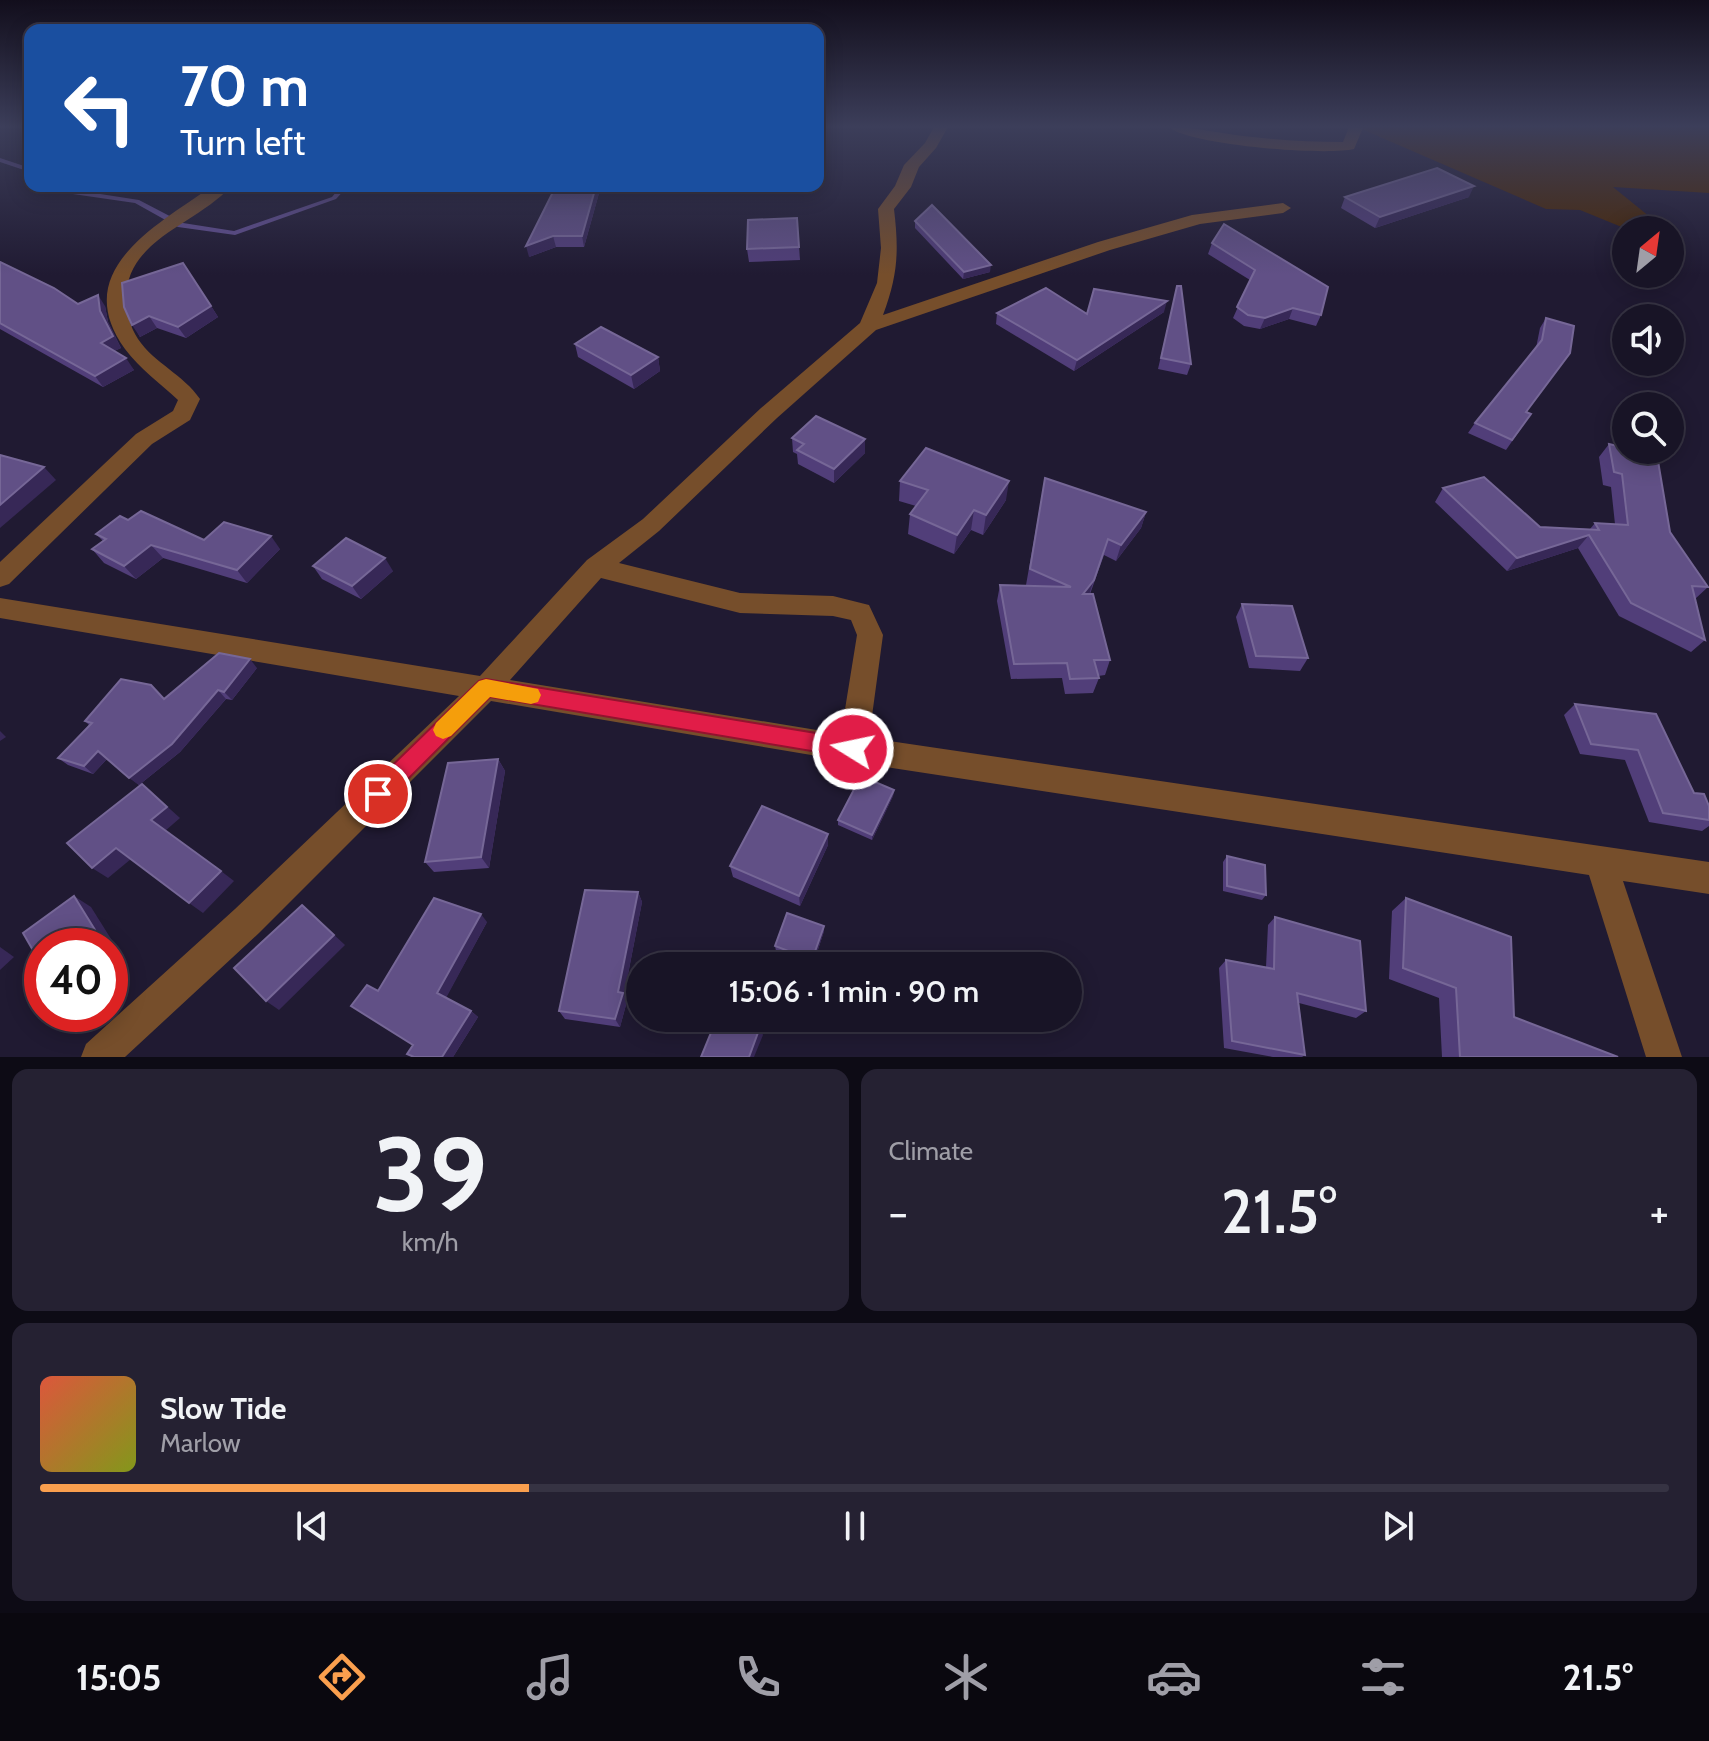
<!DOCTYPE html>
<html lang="en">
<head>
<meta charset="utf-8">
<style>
  :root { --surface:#181426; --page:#252132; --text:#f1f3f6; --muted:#9f9ea7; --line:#363343; --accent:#fa9f4e }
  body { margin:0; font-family:Cabin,sans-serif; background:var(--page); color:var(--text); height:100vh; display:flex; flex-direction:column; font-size:30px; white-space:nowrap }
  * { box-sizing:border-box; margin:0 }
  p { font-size:26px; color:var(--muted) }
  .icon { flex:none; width:44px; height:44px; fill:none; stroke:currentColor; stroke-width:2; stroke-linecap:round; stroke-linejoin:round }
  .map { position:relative; height:1057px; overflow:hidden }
  .panel { display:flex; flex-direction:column; gap:12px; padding:12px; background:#0d0b15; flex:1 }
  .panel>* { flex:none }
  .banner { position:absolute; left:24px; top:24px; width:800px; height:168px; border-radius:16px; box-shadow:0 4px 20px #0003,0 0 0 2px var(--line); background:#1a4fa0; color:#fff; overflow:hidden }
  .needle { width:52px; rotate:29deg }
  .controls { position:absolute; left:1612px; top:216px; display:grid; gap:16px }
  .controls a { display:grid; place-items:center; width:72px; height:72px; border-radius:50%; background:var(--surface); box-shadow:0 4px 20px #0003,0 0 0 2px var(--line); font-size:40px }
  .speed { position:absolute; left:24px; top:928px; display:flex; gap:16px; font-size:40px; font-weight:700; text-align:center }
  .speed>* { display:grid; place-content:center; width:104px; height:104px; border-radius:50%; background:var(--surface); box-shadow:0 4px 20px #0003,0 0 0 2px var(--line); line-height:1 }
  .speed .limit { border:12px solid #d22; background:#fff; color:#111 }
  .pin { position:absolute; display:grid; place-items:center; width:68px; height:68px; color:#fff; margin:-34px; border:4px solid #fff; border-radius:50%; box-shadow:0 2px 8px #0007 }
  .me { position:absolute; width:88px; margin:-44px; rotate:280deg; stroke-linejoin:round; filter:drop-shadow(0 0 6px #0008) }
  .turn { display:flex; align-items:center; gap:28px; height:168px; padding:0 24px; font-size:36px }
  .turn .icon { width:104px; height:104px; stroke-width:2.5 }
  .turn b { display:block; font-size:56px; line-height:68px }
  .big { font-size:60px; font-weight:600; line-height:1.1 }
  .panel .card { flex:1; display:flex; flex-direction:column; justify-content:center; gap:12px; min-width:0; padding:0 28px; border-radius:16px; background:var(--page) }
  .panel .dial { align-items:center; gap:0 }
  .dial b { font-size:104px; line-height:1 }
  .song { display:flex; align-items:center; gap:24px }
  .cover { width:96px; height:96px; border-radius:12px; background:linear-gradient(135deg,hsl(10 70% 55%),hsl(70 70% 35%)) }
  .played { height:8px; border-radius:4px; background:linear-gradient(90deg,var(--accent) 30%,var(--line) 30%) }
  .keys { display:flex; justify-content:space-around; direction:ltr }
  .heat { display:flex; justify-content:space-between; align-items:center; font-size:44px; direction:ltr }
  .panel .tiles { flex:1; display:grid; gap:12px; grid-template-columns:1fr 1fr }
  .card:last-child { grid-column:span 2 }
  .trip { position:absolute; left:626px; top:952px; width:456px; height:80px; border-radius:40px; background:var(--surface); box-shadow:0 4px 20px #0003,0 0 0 2px var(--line); font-weight:600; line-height:80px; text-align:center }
  .dock { display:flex; height:128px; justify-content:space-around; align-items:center; background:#0a080f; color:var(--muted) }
  .dock .icon { width:56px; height:56px }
  .dock .on { color:var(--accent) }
  .dock b { font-size:36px; color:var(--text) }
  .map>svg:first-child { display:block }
  .green { fill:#4a2600 }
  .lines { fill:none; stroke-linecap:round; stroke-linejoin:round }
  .stream { fill:#614e8f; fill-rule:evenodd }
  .minor { fill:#764e2b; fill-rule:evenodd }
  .wall { fill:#513e79 }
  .shaded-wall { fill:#372857 }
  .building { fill:#615086; stroke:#766797; stroke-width:2 }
  .route { fill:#e11d48; stroke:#92132f; stroke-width:2 }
  .slow { fill:#f59e0b }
</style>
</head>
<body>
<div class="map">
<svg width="1709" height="1057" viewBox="0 0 1709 1057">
  <rect width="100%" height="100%" fill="#201a32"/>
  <path class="green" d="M1357,127H1709V193L1613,187L1666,230H1629L1580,210L1546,209Z"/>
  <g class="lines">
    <g class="stream">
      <path d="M0,158L30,168V172L0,162Z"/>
      <path d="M58,186H65L68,189L139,200L183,223L234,231L332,197L341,186H348L336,199L235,235L178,227L135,203L66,193Z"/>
    </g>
    <g class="minor">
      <path d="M934,127H948L936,148L919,167L911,187L894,209C899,251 898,275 883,315L1098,242L1192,215L1283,203L1291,208L1283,213L1200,224L1110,250L876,330L777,418L659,531L619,563L740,593L833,596L869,605L883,635L869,738L1709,862V894L1623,881L1682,1057H1646L1589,875L853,762L491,701L259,933L125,1057H81L86,1044L235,909L459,696L0,618V598L480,676L587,560L643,519L761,408L860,323L877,283L881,248L878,209L895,186L904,165L925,143ZM601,578L740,613L833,616L851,620L857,635L841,734L510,680Z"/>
      <path d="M1169,127C1194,127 1218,133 1243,136C1276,140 1310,142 1343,142L1349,127L1363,128L1354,149C1325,156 1189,145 1169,127Z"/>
      <path d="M212,186H231C198,224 127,238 126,298C126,312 130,327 138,339C154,363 184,375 200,399L190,420L152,444L9,584L0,587V562L136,434L173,411L178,400C160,383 140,369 125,349C68,270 158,225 212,186Z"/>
    </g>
  </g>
  <g class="wall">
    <path d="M601,186L584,247H556L529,257Z"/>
    <path d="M1345,197H1469L1375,228L1341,208Z"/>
    <path d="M797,218L800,260L749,262L747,249Z"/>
    <path d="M915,221L990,272L963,279L915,228Z"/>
    <path d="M1224,224L1321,315L1316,326L1289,319L1260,329L1244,326L1233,318L1250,280L1208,254L1212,243Z"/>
    <path d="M0,262L78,304L105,306L108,322L121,348L114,351L134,370L103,387L0,329Z"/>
    <path d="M1177,286L1191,364L1187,375L1158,369Z"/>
    <path d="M211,306L218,317L186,338L157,328L140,337L124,307Z"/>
    <path d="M1164,312L1074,371L996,324L997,313L1087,314Z"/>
    <path d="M1546,318L1574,326L1526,412L1531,414L1506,450L1468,433L1475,423L1536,348L1540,328Z"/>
    <path d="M575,344L658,357L660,371L634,389L578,357Z"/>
    <path d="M792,438L865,439V453L834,483L798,464L797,454L793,452Z"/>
    <path d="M1609,444L1708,587L1695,599L1705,640L1691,652L1619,616L1578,548L1507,571L1435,502L1443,488L1540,527L1590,529L1595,523L1615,524L1611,487L1603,485L1599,457Z"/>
    <path d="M1045,478L1146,512L1141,528L1116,561L1104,555L1090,594L1110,660L1105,675L1098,676L1099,678L1093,693L1065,694L1062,678L1011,679L997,601L1000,585L1028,586L1026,585Z"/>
    <path d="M900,481L1006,500L983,535L971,530L954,554L908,534L910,514L916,506L899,501Z"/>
    <path d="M128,520L204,540L280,549L247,583L163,558L136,579L104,563L92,549L103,541L96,534Z"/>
    <path d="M313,566L393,571L361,599L322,579Z"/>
    <path d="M1242,604L1308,658L1300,671L1249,668L1236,617Z"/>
    <path d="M257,668L232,700L226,699L180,752L139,785L107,759L93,774L68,765L58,758L89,725L85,721L164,698Z"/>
    <path d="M1575,704L1656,714L1694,793L1709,806V826L1702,831L1649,822L1625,760L1580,754L1564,715Z"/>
    <path d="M498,759L505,771L489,868L434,872L425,862Z"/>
    <path d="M894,790L893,796L872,840L838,825V820Z"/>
    <path d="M828,834V845L800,906L733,877L730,866Z"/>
    <path d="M1227,856L1266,895L1262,900L1223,891V862Z"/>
    <path d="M638,892L642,902L624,995L627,1001L620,1027L565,1019L559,1011Z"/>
    <path d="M1406,898L1514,1017L1618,1057H1442L1439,998L1389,979L1392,911Z"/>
    <path d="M1275,917L1366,1011L1356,1018L1299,1003L1305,1055L1302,1057H1273L1224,1048L1219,968L1226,960L1266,967L1268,925Z"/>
    <path d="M487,922L446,997L471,1011L478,1017L453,1057H412L407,1054L413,1045L351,1006L378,991Z"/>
    <path d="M824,926V931L813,965L776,951L775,946Z"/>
  </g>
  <g class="shaded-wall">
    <path d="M596,186H601L584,247L582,236Z"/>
    <path d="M1474,186L1469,197L1375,228L1380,217Z"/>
    <path d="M553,236L556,247L529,257L526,246Z"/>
    <path d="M991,265L990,272L963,279L964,272Z"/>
    <path d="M98,295L105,306L108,322L121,348L109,354L101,343L100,311Z"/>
    <path d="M1167,301L1164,312L1074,371L1077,360Z"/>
    <path d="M211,306L218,317L186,338L178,327Z"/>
    <path d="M1293,308L1289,319L1260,329L1265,318Z"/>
    <path d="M149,316L157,328L140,337L132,325Z"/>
    <path d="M658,357L660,371L634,389L631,375Z"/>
    <path d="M126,358L134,370L103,387L95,376Z"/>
    <path d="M865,439V453L834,483V469Z"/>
    <path d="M44,467L56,480L0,528V505Z"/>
    <path d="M1009,481L1006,500L983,535L986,515Z"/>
    <path d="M974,510L971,530L954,554L957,535Z"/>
    <path d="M1146,512L1141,528L1116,561L1121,545Z"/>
    <path d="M1589,535L1578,548L1507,571L1517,558Z"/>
    <path d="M271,536L280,549L247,583L237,570Z"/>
    <path d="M1108,539L1089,595L1083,594Z"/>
    <path d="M151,545L163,558L136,579L124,566Z"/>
    <path d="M385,558L393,571L361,599L352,586Z"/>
    <path d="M250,659L257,668L232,700L224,692Z"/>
    <path d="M218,690L226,699L180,752L139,785L129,778Z"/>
    <path d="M0,731L6,737L0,741Z"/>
    <path d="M98,751L107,759L93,774L84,766Z"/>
    <path d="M498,759L505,771L489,868L481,857Z"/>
    <path d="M142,784L180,818L165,831L151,820Z"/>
    <path d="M894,790L893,796L872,840V835Z"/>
    <path d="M828,834V845L800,906L799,896Z"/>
    <path d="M116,848L131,859L108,878L92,868Z"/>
    <path d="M221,871L234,881L203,913L189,903Z"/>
    <path d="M638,892L642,902L624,995L627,1001L620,1027L615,1019L618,992Z"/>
    <path d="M74,896L91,907L128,966L110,980V946H105Z"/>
    <path d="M302,905L345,945L279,1010L266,1001Z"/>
    <path d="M481,914L487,922L445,1000L437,993Z"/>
    <path d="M824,926V931L813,965L812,960Z"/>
    <path d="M0,947L14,957L0,970Z"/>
    <path d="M471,1011L478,1017L453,1057H442Z"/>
    <path d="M760,1027L763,1035L754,1057H749Z"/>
  </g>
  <g class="building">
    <path d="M1437,168L1474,186L1380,217L1345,197Z"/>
    <path d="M556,186H596L582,236H553L526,246Z"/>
    <path d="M932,205L991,265L964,272L915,221Z"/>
    <path d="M797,218L799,247L747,249L748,220Z"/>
    <path d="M1224,224L1328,287L1321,315L1293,308L1265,318L1248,315L1237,307L1255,270L1212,243Z"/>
    <path d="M0,262L54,288L78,304L98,295L100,311L113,336L101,343L126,358L95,376L0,323Z"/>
    <path d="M183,263L211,306L178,327L149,316L132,325L124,307L122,283Z"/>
    <path d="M1177,286H1181L1191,364L1161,358Z"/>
    <path d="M1046,288L1087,314L1094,289L1167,301L1077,360L997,313Z"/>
    <path d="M1546,318L1574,326L1570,353L1526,412L1531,414L1512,440L1475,423L1542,340Z"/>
    <path d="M601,327L658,357L631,375L575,344Z"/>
    <path d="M816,416L865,439L834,469L797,450L804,444L792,438Z"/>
    <path d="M1609,444L1626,448V450H1636L1657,455L1670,532L1708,587L1692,586L1705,640L1631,603L1589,535L1517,558L1443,488L1484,477L1540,527L1599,530L1595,523L1628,525L1622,474L1614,472Z"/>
    <path d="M926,448L1009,481L986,515L974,510L957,535L910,514L928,490L900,481Z"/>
    <path d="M0,455L44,467L0,505Z"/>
    <path d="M1045,478L1146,512L1121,545L1108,539L1094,580L1083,594H1093L1110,660H1094L1099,678L1070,679L1067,663L1014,664L1000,585L1071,587L1030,569Z"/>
    <path d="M141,511L204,540L224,522L271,536L237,570L151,545L124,566L92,549L106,539L96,534L120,516L128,520Z"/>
    <path d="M346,538L385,558L352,586L313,566Z"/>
    <path d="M1242,604L1292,606L1308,658L1256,656Z"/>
    <path d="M219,653L250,659L224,692L218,690L172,744L129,778L98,751L84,766L58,758L92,723L85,721L121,679L151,685L164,699Z"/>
    <path d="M1575,704L1656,714L1694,793L1704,794L1709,806V820L1663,813L1638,750L1591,744Z"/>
    <path d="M498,759L481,857L425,862L448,763Z"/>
    <path d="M861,776L894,790L872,835L838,820Z"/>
    <path d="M142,784L167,807L151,820L221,871L189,903L116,848L92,868L67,843Z"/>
    <path d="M762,806L828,834L799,896L730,866Z"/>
    <path d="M1227,856L1265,865L1266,895L1227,886Z"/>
    <path d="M585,890L638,892L618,992L623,993L615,1019L559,1011Z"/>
    <path d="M74,896L105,946H42V966L23,933Z"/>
    <path d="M434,898L481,914L437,993L471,1011L442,1057H414L407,1054L413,1045L351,1006L367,985L378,991Z"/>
    <path d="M1406,898L1511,937L1514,1017L1618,1057H1460L1456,988L1403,968Z"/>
    <path d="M302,905L334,935L266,1001L234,968Z"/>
    <path d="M787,913L824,926L812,960L775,946Z"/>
    <path d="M1275,917L1360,941L1366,1011L1297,993L1305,1055L1232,1041L1226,960L1274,969Z"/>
    <path d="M717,1018H737L760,1027L749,1057H701Z"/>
  </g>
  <linearGradient id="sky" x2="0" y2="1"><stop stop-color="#120e1c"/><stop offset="0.46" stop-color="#3c3e5a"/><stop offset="1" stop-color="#3c3e5a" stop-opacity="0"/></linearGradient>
  <rect width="1709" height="275" fill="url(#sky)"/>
  <path class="route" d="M486,679L853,739L861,742L864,749L861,756L853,758L490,697L386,801L378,805L370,801L366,794L370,787L479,681Z"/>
  <path class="slow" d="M486,679L538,689L541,695L538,702L531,704L490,697L451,736L443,739L436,736L433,730L436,723L479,681Z"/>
</svg>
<div class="controls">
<a><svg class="needle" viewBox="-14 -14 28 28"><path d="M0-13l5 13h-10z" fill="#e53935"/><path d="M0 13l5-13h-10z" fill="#9f9ea7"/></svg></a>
<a><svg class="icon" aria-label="sound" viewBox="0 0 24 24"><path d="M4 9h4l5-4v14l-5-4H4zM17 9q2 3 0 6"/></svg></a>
<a><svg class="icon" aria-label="search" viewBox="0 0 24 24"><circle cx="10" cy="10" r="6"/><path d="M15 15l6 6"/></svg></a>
</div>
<div class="speed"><div class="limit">40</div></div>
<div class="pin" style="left:378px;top:794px;background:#d93025"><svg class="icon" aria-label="arrive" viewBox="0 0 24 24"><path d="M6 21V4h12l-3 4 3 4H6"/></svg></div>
<svg class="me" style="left:853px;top:749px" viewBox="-20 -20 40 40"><circle r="17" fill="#e11d48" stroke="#fff" stroke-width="3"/><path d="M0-11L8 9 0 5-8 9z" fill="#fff"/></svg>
<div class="trip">15:06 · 1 min · 90 m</div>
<div class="banner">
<div class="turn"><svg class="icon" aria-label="left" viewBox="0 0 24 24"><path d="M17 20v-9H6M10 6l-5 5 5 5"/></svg><div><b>70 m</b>Turn left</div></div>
</div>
</div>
<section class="panel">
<div class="tiles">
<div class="card dial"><b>39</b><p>km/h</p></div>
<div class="card"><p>Climate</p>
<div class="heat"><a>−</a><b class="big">21.5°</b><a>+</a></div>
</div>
<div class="card">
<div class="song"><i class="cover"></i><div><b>Slow Tide</b><p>Marlow</p></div></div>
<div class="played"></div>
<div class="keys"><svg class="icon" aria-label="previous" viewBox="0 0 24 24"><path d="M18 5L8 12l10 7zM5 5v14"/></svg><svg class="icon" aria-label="pause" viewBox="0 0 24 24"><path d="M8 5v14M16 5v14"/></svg><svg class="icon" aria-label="next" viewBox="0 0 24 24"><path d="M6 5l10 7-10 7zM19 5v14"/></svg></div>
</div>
</div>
</section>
<nav class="dock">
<b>15:05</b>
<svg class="icon on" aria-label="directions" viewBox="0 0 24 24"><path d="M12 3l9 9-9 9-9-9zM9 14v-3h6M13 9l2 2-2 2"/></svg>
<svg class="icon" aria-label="music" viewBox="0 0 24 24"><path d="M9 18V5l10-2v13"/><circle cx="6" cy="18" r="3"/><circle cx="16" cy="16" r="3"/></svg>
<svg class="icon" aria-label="phone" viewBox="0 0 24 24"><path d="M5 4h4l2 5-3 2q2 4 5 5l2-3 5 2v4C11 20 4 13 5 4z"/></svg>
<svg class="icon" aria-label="climate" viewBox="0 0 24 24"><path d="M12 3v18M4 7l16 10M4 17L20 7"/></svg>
<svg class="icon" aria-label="car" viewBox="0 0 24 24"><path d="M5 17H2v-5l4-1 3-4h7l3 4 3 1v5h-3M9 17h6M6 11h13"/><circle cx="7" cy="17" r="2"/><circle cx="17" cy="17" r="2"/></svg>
<svg class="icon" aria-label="filters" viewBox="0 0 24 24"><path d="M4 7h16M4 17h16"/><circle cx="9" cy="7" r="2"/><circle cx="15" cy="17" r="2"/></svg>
<b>21.5°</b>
</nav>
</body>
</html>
